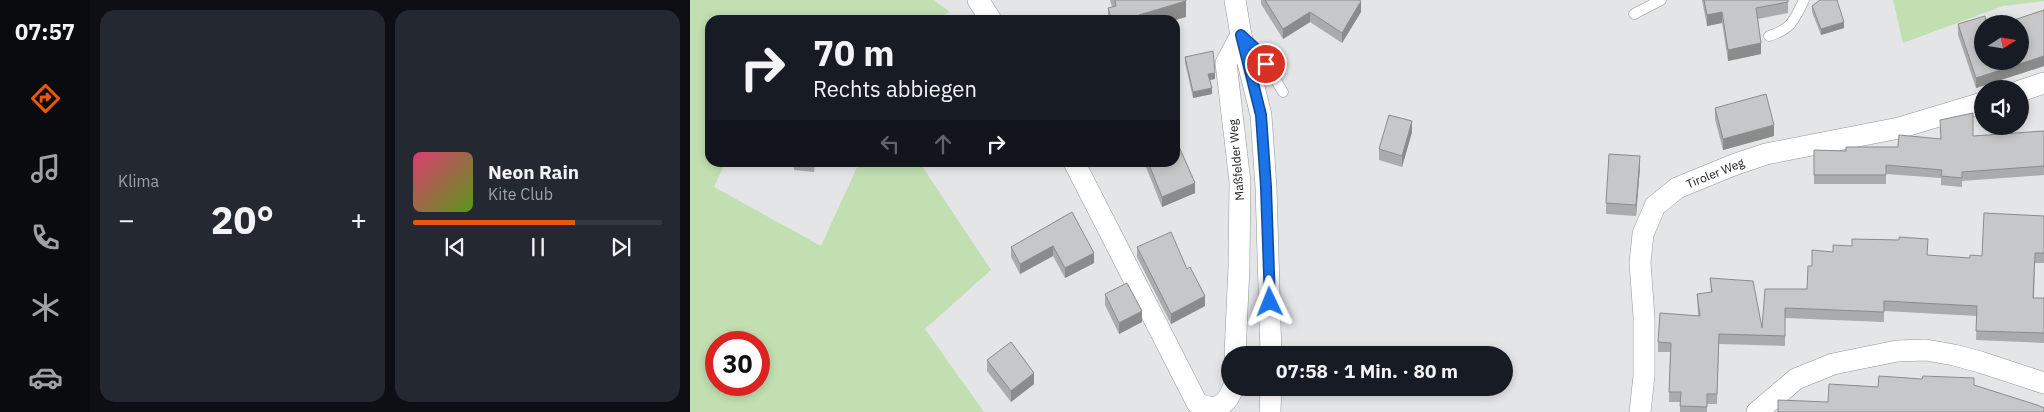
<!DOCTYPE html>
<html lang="de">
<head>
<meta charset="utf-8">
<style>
  :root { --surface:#171b24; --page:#242831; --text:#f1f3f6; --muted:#9ea1a6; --line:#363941; --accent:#ea580c }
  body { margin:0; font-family:"IBM Plex Sans",sans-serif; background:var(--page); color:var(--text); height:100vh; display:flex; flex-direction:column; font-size:19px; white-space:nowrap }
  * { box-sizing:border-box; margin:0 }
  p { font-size:16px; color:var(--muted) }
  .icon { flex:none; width:28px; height:28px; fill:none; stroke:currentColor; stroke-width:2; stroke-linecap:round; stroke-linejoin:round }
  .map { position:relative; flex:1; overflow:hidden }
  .details { display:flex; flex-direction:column; gap:10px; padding:10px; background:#0d0f14; width:600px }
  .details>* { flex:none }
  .top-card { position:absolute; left:15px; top:15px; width:475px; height:152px; border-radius:15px; box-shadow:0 2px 8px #0003; background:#171b24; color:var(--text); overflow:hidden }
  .needle { width:32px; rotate:78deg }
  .fabs { position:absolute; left:1284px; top:15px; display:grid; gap:10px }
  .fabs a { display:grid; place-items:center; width:55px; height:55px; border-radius:50%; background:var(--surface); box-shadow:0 2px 8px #0003; font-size:25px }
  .speed { position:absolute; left:15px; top:331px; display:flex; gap:10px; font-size:25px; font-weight:700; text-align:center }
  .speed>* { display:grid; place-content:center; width:65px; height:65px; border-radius:50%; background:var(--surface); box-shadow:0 2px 8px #0003; line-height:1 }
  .speed .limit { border:8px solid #d22; background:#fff; color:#111 }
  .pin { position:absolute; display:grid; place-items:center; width:42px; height:42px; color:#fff; margin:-21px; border:2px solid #fff; border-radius:50%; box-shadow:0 1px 5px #0007 }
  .me { position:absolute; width:55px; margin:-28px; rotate:358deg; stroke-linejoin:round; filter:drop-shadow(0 0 4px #0008) }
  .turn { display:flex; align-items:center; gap:18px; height:105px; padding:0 25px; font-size:22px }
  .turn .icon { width:65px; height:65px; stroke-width:2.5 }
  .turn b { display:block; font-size:35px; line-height:42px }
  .lanes { display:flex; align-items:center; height:48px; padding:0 25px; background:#0003; justify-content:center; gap:25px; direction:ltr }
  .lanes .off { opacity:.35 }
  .big { font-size:38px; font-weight:700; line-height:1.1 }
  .details .widget { flex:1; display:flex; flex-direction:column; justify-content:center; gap:8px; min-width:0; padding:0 18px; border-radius:15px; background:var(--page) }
  .song { display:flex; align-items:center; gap:15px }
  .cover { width:60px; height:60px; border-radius:8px; background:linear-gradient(135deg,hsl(340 70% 55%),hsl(90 70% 35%)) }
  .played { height:5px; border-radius:2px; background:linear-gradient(90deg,var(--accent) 65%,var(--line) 65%) }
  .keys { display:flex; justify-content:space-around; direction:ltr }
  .heat { display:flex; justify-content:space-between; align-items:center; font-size:28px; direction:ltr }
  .details .tiles { flex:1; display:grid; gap:10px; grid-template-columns:repeat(2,1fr) }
  .trip { position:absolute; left:531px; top:346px; width:292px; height:50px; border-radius:25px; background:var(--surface); box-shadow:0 2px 8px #0003; font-weight:700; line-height:50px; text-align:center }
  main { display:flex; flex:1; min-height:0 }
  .tabs { display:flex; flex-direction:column; width:90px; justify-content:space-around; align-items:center; background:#090b0e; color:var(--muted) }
  .tabs .icon { width:35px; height:35px }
  .tabs .selected { color:var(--accent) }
  .tabs b { font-size:22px; color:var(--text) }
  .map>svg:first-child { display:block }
  .green { fill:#c1dfb1; fill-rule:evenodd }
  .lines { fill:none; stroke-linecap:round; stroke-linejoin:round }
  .lane-casing { stroke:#969698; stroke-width:11 }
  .street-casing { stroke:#969698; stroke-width:22 }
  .lane { stroke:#fff; stroke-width:10 }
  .street { stroke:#fff; stroke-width:21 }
  .wall { fill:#aaabac }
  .shaded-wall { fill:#8b8b8c }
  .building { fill:#c6c7c8; stroke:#8b8b8c }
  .route-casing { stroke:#114b97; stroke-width:12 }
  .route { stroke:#1a73e8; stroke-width:9 }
  .labels { text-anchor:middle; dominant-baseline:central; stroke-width:4.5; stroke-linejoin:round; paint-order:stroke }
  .street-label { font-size:12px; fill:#19191a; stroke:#fff }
</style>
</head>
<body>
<main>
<nav class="tabs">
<b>07:57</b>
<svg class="icon selected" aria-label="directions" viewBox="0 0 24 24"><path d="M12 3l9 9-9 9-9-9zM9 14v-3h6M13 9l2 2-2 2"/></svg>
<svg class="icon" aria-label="music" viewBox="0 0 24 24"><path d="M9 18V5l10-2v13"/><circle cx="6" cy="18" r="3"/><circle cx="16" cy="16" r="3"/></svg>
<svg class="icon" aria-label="phone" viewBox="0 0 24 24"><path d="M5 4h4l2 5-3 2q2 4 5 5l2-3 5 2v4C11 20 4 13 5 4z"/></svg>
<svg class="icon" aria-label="climate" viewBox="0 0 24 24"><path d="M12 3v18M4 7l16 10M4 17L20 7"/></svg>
<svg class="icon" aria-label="car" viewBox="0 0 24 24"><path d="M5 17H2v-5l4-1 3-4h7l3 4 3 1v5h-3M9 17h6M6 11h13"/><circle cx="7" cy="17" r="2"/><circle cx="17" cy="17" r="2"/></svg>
</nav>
<section class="details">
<div class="tiles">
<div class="widget"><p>Klima</p>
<div class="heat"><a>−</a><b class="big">20°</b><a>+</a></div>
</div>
<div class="widget">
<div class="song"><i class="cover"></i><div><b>Neon Rain</b><p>Kite Club</p></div></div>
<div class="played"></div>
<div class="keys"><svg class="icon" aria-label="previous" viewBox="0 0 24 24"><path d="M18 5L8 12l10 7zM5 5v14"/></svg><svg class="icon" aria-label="pause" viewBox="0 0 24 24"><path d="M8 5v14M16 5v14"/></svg><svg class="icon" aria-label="next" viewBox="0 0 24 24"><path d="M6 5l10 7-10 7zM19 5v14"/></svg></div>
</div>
</div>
</section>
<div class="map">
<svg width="1354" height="412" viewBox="0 0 1354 412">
  <rect width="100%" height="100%" fill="#e4e5e7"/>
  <g class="green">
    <path d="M0,0H244L260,12L242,20H20V162L35,163L24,187L131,246L169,163H230L301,270L235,329L294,412H0ZM26,342H69V385H26Z"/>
    <path d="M1203,0H1354V1L1313,6L1213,43Z"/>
  </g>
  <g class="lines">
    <g class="lane-casing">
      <g id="lane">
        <path d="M944,14L971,0"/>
        <path d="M1079,36C1102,29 1104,20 1114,0"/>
        <path d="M556,39L568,51L593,92"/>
      </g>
    </g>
    <g class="street-casing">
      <g id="street">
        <path d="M288,0L301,20"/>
        <path d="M545,0L551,35L536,63L550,182L549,266L545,355"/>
        <path d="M551,35L571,115L576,187L581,355"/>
        <path d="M1330,91L1354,83"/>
        <path d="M384,162L507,403C525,412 536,407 543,388"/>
        <path d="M580,412L581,388"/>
        <path d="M950,412L954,376V317L950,263L953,234L965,206L987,188L1046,164L1076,154L1209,128L1292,103"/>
        <path d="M1067,412L1106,379L1143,364L1207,351L1236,350L1264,355L1290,362L1354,383"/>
      </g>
    </g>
    <use href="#lane" class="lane"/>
    <use href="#street" class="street"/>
  </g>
  <g class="wall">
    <path d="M420,0H496V17L485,20H418V8L422,7Z"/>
    <path d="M571,0H669L671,12L652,43L620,22L593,39L571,4Z"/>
    <path d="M1012,0H1098V13L1068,19L1071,54L1038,61L1032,23L1017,26Z"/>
    <path d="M1122,6L1154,28L1131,35L1122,12Z"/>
    <path d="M1354,10V66L1286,88L1268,35V24L1292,61Z"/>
    <path d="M495,57L525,79L520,80L522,94L503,98L495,63Z"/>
    <path d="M1025,108L1084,136L1033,150L1025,119Z"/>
    <path d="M1354,131V175L1272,181V187L1251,185V178L1196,174V184H1124V150L1156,151L1208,147L1251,139Z"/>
    <path d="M722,132L712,167L689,160V149Z"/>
    <path d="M104,162H125L124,172L104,170Z"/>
    <path d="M454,162H485L505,193L472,207Z"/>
    <path d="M950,167L946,216L916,214V203Z"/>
    <path d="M382,212L404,263L375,278L363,256L330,274L321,257V247Z"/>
    <path d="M1354,216V263H1345L1344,298H1354V343L1286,340L1287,316L1194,311V322L1095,318V346L1029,344L1027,404H1017V412H990V402H979L980,352H968V342L1008,316L1007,294L1021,293L1020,278L1072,328L1117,289L1122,266L1143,252L1280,258L1292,256Z"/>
    <path d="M447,247L497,269L515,306L481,324L447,257Z"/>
    <path d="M415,294L452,322L429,334L415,305Z"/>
    <path d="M297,360L344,384L321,402L297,371Z"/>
  </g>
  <g class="shaded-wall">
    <path d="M496,1V17L485,20H449V15Z"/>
    <path d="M671,1V12L652,43V33Z"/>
    <path d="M620,12V22L593,39V29Z"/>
    <path d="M1032,12V23L1017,26V15Z"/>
    <path d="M1154,22V28L1131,35V29Z"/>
    <path d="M1071,43V54L1038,61V50Z"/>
    <path d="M1354,56V66L1286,88V78Z"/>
    <path d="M525,73V79L518,80V74Z"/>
    <path d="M522,88V94L503,98V92Z"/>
    <path d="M722,121V132L712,167V156Z"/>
    <path d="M1084,125V136L1033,150V139Z"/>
    <path d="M950,156V167L946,216V205Z"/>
    <path d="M505,183V193L472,207V197Z"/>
    <path d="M363,246V256L330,274V264Z"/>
    <path d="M404,253V263L375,278V268Z"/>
    <path d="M515,296V306L481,324V314Z"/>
    <path d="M452,311V322L429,334V323Z"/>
    <path d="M344,373V384L321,402V391Z"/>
  </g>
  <g class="building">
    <path d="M425,0H496V1L449,15L450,20H422L418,8L426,6Z"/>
    <path d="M575,0H669L671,1L652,33L620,12L593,29Z"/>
    <path d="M1014,0H1098V2L1066,8L1071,43L1038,50L1032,12L1017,15Z"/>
    <path d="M1130,0H1147L1154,22L1131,29L1122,6Z"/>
    <path d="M1354,10V56L1286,78L1268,24L1295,16L1297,24H1292V61H1330V24H1312Z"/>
    <path d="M523,51L525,73L518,74L522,88L503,92L495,57Z"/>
    <path d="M1076,94L1084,125L1033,139L1025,108Z"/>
    <path d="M1283,113V136L1354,131V166L1272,172V178L1251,176L1252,170L1196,165V175H1124V150L1156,151V147H1208L1209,135L1251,139L1250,120Z"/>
    <path d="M699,115L722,121L712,156L689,149Z"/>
    <path d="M485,134L487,142L505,183L472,197L458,162H485Z"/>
    <path d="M919,154L950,156L946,205L916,203Z"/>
    <path d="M382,212L404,253L375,268L363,246L330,264L321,247Z"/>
    <path d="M1294,213L1354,216V253H1345L1343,298H1354V333L1286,331L1287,306L1194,301V312L1095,308V336L1029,334L1027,394H1017V407L990,406L991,392H979L981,343L968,342L970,313L1010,316L1007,294L1022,292L1020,278L1063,281L1072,328L1075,289H1117L1118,266H1122V250L1143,252V245L1162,246V239L1209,240V237L1238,239L1237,255L1280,258V255L1292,256Z"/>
    <path d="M481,232L497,269L500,267L515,296L481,314L447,247Z"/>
    <path d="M437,283L452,311L429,323L415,294Z"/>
    <path d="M321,342L344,373L321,391L297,360Z"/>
    <path d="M1189,376L1232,379L1233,376L1284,378V385L1347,405L1354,408V412H1088V400L1138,402L1139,384L1188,387Z"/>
  </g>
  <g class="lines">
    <g class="route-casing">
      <path id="route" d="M576,64L568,51L551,35L571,115L576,187L580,302"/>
    </g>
    <use href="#route" class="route"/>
  </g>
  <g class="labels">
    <g class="street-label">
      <text transform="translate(546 160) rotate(-95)">Maßfelder Weg</text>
      <text transform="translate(1025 173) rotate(-22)">Tiroler Weg</text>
    </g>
  </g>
</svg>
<div class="fabs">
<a><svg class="needle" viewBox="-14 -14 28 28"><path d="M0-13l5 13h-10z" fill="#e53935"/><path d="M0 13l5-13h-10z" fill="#9ea1a6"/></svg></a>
<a><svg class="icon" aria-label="sound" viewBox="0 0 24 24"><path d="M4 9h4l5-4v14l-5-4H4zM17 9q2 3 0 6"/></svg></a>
</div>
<div class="speed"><div class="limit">30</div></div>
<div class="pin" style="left:576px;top:64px;background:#d93025"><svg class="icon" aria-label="arrive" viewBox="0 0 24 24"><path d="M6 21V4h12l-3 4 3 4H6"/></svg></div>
<svg class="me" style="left:580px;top:302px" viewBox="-20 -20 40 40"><path d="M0-17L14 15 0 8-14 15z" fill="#1a73e8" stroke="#fff" stroke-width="4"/></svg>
<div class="trip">07:58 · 1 Min. · 80 m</div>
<div class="top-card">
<div class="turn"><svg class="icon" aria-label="right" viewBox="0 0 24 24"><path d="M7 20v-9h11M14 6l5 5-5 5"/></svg><div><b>70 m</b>Rechts abbiegen</div></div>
<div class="lanes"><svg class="icon off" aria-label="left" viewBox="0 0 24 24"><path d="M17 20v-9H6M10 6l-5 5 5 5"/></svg><svg class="icon off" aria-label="ahead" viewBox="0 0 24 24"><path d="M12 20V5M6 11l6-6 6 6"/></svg><svg class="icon" aria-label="right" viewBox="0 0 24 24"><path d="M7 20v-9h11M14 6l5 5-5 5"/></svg></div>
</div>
</div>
</main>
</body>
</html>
